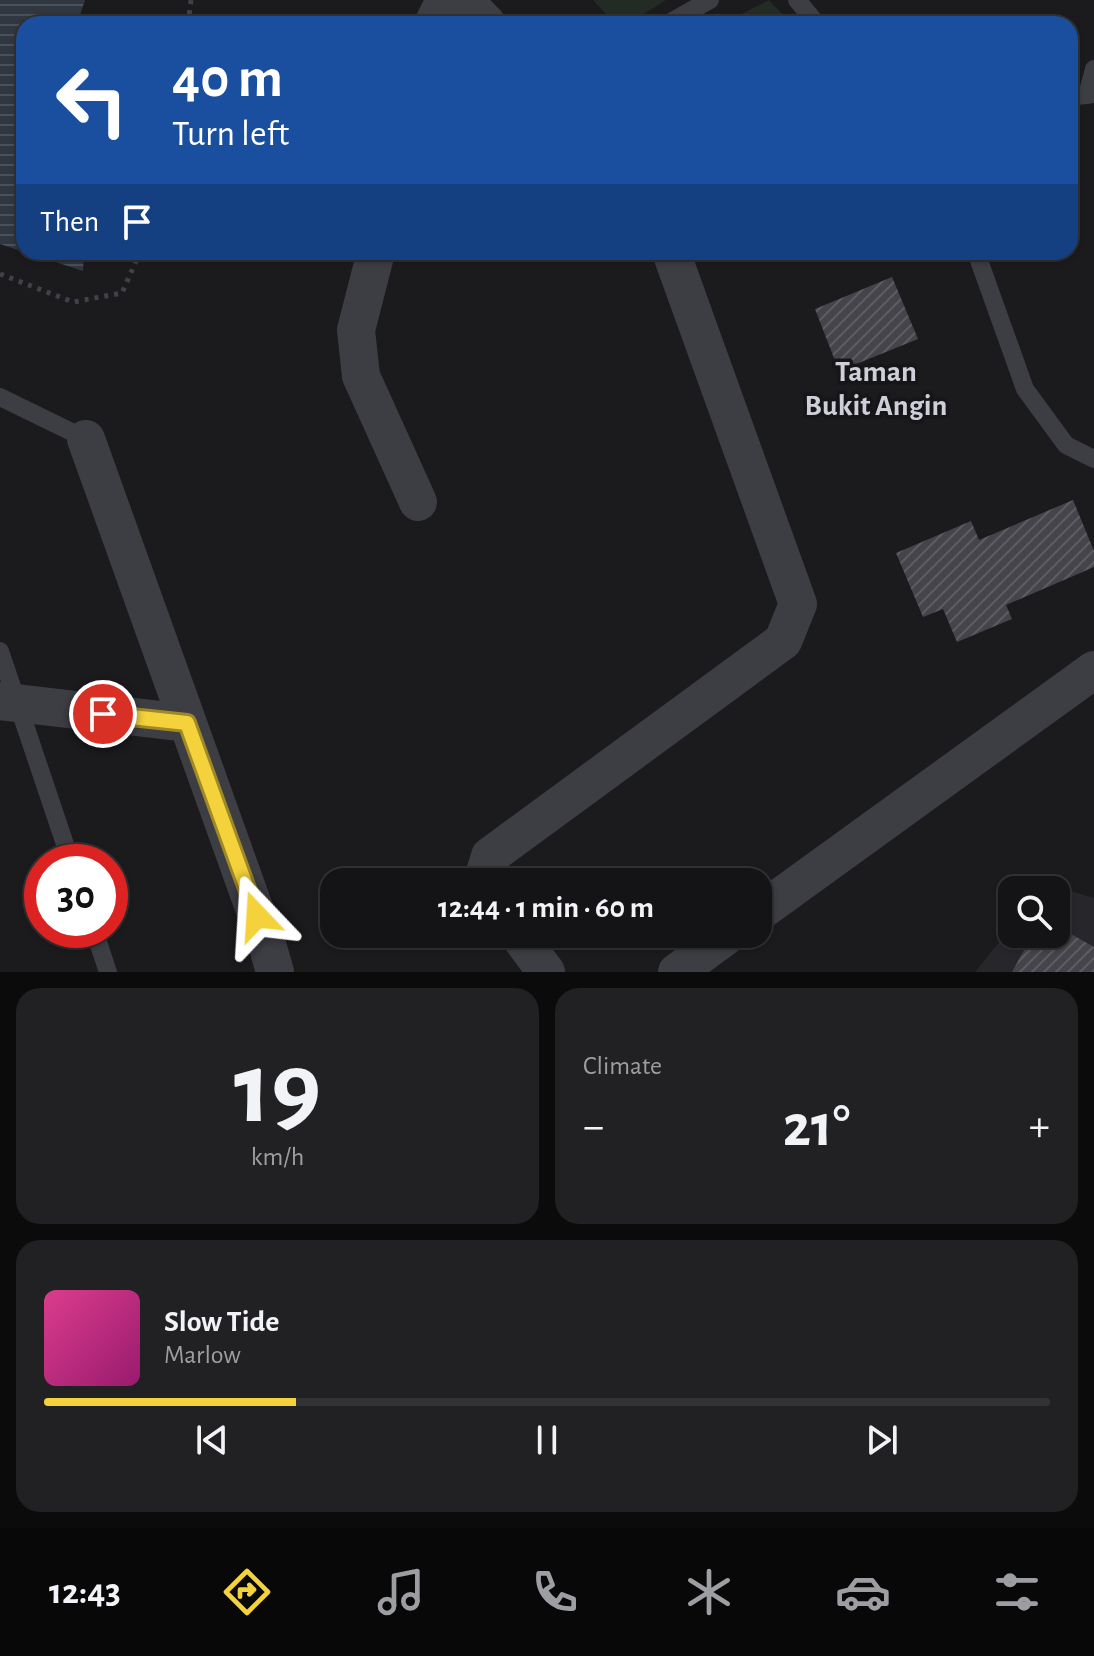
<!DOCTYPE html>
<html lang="en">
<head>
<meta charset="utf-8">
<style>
  :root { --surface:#141416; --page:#212123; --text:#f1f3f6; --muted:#9d9ea1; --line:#333335; --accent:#f4d23b }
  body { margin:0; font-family:"Alegreya Sans",sans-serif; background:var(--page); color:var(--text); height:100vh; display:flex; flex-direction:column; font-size:30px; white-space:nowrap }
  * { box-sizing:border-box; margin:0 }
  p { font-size:26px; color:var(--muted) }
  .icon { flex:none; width:44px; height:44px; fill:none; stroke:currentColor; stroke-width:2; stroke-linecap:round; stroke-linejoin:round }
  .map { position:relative; height:972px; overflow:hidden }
  .side { display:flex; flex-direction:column; gap:16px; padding:16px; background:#0b0b0c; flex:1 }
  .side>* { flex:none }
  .banner { position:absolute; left:16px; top:16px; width:1062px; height:244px; border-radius:24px; box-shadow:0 2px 6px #0004,0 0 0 2px var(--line); background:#1a4fa0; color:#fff; overflow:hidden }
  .buttons { position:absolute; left:998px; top:876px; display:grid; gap:16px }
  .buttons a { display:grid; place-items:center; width:72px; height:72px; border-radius:16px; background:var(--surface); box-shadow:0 2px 6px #0004,0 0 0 2px var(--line); font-size:40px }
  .speed { position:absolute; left:24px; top:844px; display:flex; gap:16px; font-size:40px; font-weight:700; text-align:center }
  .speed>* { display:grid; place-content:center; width:104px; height:104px; border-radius:50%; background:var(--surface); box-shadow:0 2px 6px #0004,0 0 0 2px var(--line); line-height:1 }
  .speed .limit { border:12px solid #d22; background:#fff; color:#111 }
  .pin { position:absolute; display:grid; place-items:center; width:68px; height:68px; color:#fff; margin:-34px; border:4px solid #fff; border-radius:50%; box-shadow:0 2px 8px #0007 }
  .me { position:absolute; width:88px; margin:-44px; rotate:340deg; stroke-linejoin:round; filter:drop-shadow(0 0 6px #0008) }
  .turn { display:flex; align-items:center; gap:28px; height:168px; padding:0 24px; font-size:36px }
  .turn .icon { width:104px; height:104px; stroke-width:2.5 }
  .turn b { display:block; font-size:56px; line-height:68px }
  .then { display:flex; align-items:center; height:76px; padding:0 24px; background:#0003; gap:16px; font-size:30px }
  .big { font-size:60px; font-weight:700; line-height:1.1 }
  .side .card { flex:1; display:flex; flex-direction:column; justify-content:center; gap:12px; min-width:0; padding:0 28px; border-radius:24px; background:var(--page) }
  .side .dial { align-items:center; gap:0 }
  .dial b { font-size:104px; line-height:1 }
  .song { display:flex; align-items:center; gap:24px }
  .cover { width:96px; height:96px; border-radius:12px; background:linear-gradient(135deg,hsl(330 70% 55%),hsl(320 70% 35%)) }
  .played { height:8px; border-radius:4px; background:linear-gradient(90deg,var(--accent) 25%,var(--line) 25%) }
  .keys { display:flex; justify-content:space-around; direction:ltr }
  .heat { display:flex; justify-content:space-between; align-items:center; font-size:44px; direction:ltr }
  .side .tiles { flex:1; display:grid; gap:16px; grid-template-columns:1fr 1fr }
  .card:last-child { grid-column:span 2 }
  .trip { position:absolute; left:320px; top:868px; width:452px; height:80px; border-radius:24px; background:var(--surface); box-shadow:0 2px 6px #0004,0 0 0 2px var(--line); font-weight:700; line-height:80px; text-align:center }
  .menu { display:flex; height:128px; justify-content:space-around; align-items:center; background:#080809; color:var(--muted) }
  .menu .icon { width:56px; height:56px }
  .menu .selected { color:var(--accent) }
  .menu b { font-size:36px; color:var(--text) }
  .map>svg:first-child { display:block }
  .built { fill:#27262a }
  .grass { fill:#222b24 }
  .water { fill:url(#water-rules) }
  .building { fill:url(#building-hatch) }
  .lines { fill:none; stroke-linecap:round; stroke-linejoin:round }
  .path { stroke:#414249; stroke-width:5; stroke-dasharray:4 6; stroke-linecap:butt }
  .service { stroke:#3d3d44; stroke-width:18 }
  .minor { stroke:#3d3d44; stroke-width:38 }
  .route-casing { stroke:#9f8826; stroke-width:20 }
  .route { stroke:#f4d23b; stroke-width:14 }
  .labels { text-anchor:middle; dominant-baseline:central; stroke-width:7; stroke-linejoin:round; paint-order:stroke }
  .neighbourhood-label { font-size:30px; font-weight:bold; fill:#cecfd8; stroke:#161518 }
</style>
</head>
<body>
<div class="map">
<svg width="1094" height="972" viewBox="0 0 1094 972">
  <defs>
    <pattern id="water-rules" width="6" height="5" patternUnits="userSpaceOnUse" patternTransform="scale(2)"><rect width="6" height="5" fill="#303741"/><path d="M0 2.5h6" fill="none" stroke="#4b515a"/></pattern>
    <pattern id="building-hatch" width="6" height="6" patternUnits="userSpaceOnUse" patternTransform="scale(2)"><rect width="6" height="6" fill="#45444a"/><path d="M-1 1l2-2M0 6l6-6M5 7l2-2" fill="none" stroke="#5d5c62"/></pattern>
  </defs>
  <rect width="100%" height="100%" fill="#1b1a1d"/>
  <path class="built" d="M1047,884L1094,898V972H975L1012,926V934H1056V890H1041Z"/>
  <g class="grass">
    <path d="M593,0H666L628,24H615Z"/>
    <path d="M769,0L792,24H722Z"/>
  </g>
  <g class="water">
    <path d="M0,0H85L77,24H24V252L0,244Z"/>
    <path d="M25,252H84L83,271Z"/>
  </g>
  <g class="building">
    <path d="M892,277L918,339L839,371L815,309Z"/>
    <path d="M1073,500L1094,551V567L1006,605L1012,619L957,642L943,609L923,617L896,553L971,521L979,540Z"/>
    <path d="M1033,934H1071L1094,947V972H1012Z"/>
  </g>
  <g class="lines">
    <g class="path">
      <path d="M188,24L191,0"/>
      <path d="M0,274L73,302L122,293L140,252"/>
    </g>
    <g class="service">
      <path d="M797,0L817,24"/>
      <path d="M667,24L710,0"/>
      <path d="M1087,95L1094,69"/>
      <path d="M1070,97L1094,94"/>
      <path d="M976,252L1025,389L1066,445L1094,459"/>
      <path d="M0,397L86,439"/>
      <path d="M0,651L71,862"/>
      <path d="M94,930L108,972"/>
    </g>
    <g class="minor">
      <path d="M464,0L487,24"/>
      <path d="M433,24L445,0"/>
      <path d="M376,252L356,330L361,376L418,502"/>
      <path d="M86,439L267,944L275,972"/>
      <path d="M0,701L187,723"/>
      <path d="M482,882L490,856L783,641L798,604L671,252"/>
      <path d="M758,913L1094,670"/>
      <path d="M518,934L546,972"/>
      <path d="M677,972L729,934"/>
    </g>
  </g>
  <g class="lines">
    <g class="route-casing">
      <path id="route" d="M103,714L187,723L257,916"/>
    </g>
    <use href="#route" class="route"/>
  </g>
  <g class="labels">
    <g class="neighbourhood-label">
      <text x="876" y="372">Taman<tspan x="876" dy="34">Bukit Angin</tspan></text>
    </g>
  </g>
</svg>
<div class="buttons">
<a><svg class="icon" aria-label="search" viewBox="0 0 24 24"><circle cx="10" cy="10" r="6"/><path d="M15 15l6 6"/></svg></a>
</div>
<div class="speed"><div class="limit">30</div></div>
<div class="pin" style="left:103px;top:714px;background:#d93025"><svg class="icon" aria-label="arrive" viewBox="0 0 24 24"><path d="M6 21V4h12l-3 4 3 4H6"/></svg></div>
<svg class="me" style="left:257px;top:916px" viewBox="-20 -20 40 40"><path d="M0-17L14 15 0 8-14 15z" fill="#f4d23b" stroke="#fff" stroke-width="4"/></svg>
<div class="trip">12:44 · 1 min · 60 m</div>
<div class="banner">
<div class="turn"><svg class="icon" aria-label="left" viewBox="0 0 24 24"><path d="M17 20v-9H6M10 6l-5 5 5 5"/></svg><div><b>40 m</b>Turn left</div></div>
<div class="then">Then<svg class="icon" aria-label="arrive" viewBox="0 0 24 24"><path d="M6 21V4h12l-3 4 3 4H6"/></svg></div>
</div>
</div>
<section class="side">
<div class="tiles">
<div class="card dial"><b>19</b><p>km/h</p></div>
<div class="card"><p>Climate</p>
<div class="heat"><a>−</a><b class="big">21°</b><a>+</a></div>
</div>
<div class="card">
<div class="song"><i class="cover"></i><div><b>Slow Tide</b><p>Marlow</p></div></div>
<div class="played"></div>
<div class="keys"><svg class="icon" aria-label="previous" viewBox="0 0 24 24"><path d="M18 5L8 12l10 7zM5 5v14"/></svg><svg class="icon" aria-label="pause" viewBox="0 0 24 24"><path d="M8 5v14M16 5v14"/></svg><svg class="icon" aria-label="next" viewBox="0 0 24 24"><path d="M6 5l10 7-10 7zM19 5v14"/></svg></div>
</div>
</div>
</section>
<nav class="menu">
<b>12:43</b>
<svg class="icon selected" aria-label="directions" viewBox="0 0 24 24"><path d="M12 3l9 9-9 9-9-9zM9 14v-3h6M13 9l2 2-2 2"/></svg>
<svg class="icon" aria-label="music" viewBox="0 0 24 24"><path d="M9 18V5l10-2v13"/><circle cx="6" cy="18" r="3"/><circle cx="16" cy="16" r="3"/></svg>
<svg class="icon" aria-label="phone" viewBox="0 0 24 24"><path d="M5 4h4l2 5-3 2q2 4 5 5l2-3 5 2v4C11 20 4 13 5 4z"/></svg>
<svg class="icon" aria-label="climate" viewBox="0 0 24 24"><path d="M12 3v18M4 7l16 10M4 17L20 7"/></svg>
<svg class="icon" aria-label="car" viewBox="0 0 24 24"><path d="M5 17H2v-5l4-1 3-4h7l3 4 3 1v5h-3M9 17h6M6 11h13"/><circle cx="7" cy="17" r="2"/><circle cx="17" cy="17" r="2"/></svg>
<svg class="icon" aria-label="filters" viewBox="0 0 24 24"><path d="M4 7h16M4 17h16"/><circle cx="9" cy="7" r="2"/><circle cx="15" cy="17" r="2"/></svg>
</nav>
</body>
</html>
